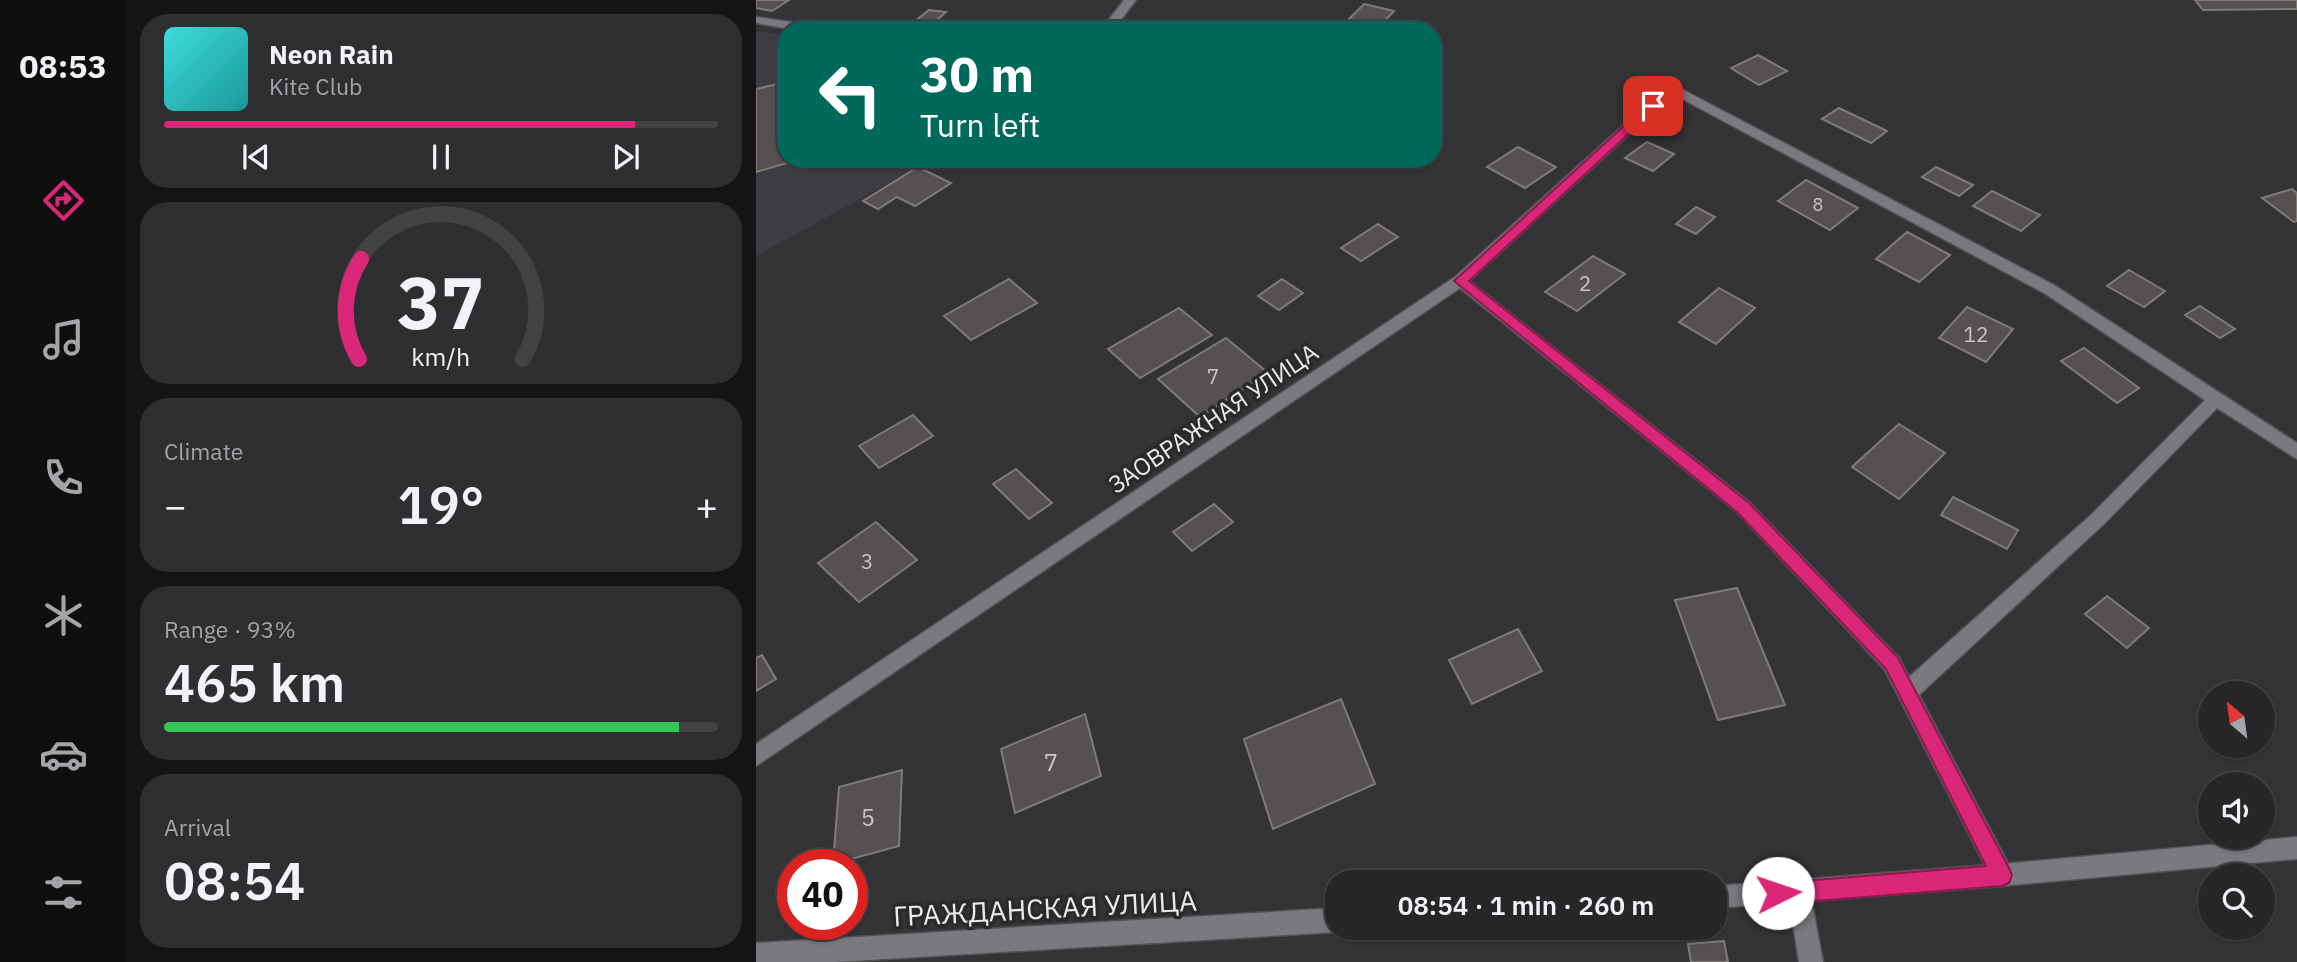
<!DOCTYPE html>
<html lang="en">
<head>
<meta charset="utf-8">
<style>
  :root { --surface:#272628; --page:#2f2e30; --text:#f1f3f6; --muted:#a4a5a8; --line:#434345; --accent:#db2777 }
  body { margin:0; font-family:"IBM Plex Sans",sans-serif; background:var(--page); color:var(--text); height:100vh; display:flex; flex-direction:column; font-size:26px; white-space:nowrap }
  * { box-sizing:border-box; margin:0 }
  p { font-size:23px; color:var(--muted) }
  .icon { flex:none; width:38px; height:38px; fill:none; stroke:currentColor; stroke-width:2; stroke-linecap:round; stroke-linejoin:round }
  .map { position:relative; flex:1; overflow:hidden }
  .side { display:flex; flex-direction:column; gap:14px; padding:14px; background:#151516; width:630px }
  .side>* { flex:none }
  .guide { position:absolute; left:21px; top:21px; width:665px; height:147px; border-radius:28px; box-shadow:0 2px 5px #0004,0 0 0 2px var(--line); background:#00695c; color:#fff; overflow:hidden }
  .needle { width:46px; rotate:331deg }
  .tools { position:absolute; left:1442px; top:681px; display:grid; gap:14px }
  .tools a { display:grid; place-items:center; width:77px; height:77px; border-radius:50%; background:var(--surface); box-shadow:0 2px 5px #0004,0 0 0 2px var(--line); font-size:35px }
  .speed { position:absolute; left:21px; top:849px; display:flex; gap:14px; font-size:35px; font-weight:700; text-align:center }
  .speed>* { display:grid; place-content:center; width:91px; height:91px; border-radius:50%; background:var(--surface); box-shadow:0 2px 5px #0004,0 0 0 2px var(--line); line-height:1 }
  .speed .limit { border:10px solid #d22; background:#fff; color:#111 }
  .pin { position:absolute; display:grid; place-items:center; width:60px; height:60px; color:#fff; margin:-30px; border-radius:14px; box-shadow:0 4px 10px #0006 }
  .me { position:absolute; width:77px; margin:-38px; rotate:86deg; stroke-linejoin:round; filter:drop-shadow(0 0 5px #0008) }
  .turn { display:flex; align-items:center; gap:24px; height:147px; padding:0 28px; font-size:32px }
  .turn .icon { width:91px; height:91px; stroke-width:2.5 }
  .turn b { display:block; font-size:49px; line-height:60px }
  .big { font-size:52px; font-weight:600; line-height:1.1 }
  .side .tile { flex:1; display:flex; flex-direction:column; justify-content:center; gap:10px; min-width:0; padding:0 24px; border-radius:28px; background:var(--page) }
  .side .dial { align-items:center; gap:0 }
  .dial svg { height:182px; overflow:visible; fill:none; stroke:var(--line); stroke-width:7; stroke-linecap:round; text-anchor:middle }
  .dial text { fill:var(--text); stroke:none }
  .song { display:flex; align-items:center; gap:21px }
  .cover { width:84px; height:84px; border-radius:10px; background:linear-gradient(135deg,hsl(180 70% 55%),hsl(180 70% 35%)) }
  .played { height:7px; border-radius:4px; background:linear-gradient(90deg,var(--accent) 85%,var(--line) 85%) }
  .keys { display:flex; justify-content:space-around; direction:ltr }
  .heat { display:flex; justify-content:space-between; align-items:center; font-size:38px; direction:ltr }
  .charge { height:10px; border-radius:5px; background:linear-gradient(90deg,#34c759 93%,var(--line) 0) }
  .trip { position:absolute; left:569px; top:870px; width:402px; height:70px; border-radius:28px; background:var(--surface); box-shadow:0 2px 5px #0004,0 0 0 2px var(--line); font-weight:600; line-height:70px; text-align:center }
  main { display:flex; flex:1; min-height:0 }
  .menu { display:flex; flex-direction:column; width:126px; justify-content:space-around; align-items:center; background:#100f10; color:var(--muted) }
  .menu .icon { width:49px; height:49px }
  .menu .on { color:var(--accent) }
  .menu b { font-size:32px; color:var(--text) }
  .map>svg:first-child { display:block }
  .built { fill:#3f3c44 }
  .building { fill:#555150; stroke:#7f7b79; stroke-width:2 }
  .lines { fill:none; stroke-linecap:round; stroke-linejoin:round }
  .service-casing { stroke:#525053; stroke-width:3 }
  .minor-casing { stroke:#525053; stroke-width:3 }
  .tertiary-casing { stroke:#525053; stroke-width:3 }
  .service { fill:#7b797d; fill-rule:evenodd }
  .minor { fill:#7b797d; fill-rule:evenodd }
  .tertiary { fill:#7b797d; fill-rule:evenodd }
  .route { fill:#db2777; stroke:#8e194d; stroke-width:2 }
  .labels { text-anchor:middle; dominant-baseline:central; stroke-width:7; stroke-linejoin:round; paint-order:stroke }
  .far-number-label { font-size:18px; fill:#c6c4c5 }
  .number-label { font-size:21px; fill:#c6c4c5 }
  .street-label { font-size:24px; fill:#ebeaec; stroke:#2a292b }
  .near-number-label { font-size:24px; fill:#c6c4c5 }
  .near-street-label { font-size:28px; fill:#ebeaec; stroke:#2a292b }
</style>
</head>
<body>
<main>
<nav class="menu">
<b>08:53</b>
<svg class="icon on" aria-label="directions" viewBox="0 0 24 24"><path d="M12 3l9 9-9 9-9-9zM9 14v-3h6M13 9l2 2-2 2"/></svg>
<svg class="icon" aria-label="music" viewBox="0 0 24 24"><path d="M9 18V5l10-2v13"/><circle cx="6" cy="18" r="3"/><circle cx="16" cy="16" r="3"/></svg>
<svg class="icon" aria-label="phone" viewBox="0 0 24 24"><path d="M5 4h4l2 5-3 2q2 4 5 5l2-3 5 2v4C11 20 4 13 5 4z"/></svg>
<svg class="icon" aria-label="climate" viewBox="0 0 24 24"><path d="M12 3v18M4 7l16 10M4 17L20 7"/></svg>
<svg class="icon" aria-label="car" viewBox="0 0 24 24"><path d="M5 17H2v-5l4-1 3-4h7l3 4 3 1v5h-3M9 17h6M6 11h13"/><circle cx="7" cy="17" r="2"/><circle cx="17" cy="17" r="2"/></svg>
<svg class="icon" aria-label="filters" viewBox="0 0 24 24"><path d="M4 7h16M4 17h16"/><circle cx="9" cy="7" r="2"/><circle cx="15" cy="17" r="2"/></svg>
</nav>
<section class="side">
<div class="tile">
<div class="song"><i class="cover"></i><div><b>Neon Rain</b><p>Kite Club</p></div></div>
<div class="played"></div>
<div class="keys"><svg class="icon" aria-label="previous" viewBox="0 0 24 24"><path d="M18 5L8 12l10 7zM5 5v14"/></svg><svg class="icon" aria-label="pause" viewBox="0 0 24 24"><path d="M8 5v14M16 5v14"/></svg><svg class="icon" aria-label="next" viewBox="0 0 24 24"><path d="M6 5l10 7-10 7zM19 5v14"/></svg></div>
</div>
<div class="tile dial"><svg viewBox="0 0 100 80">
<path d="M14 69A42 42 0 1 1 86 69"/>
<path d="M14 69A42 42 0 0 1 15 25" stroke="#db2777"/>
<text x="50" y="56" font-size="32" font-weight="700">37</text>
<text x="50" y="72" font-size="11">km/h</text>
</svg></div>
<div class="tile"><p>Climate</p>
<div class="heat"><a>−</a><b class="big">19°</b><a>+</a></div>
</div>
<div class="tile"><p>Range · 93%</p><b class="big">465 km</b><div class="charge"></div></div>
<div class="tile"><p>Arrival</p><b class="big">08:54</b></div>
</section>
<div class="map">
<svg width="1541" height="962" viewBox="0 0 1541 962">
  <rect width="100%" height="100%" fill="#343335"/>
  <path class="built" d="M0,31L30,35V159H176L0,256Z"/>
  <g class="building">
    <path d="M0,0H33L16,11L0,8Z"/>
    <path d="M1439,0H1541V9L1447,10Z"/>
    <path d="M608,4L638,11L622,28L591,21Z"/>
    <path d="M173,10L190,12L175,25L158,22Z"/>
    <path d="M298,23L321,25L317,30H292Z"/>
    <path d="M1002,55L1031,71L1003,85L975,68Z"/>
    <path d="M30,82V159H45L0,172V89Z"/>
    <path d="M1083,108L1131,131L1115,143L1066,119Z"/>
    <path d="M891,142L918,154L897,171L869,158Z"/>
    <path d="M762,147L800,167L769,188L731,167Z"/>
    <path d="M162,167L195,183L159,206L141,197L122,209L107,201Z"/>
    <path d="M1180,167L1217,185L1203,196L1166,177Z"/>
    <path d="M1050,180L1102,208L1074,230L1022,201Z"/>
    <path d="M1536,189L1541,193V221L1538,222L1506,198Z"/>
    <path d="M1236,191L1284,215L1265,231L1217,206Z"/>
    <path d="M940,207L959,217L940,234L920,224Z"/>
    <path d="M622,224L642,237L605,261L585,248Z"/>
    <path d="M1151,232L1194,255L1163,282L1120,259Z"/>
    <path d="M837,256L869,274L821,311L789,292Z"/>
    <path d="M1373,270L1409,291L1388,307L1351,286Z"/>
    <path d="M253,279L281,303L215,340L188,316Z"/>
    <path d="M526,279L547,293L523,310L502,296Z"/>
    <path d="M963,288L999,308L960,344L923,322Z"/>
    <path d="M1444,306L1479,329L1464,338L1429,315Z"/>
    <path d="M1211,307L1257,329L1230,362L1183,338Z"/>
    <path d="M423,308L456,335L384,378L352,349Z"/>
    <path d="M470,338L512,373L444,417L402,379Z"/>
    <path d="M1328,348L1383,388L1361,403L1305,361Z"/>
    <path d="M157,415L177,436L123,468L103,446Z"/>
    <path d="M1143,424L1189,453L1143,499L1096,467Z"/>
    <path d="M260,469L296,503L273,519L237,484Z"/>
    <path d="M1197,497L1262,530L1251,549L1185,515Z"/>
    <path d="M458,504L477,522L436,551L417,532Z"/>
    <path d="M120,522L161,560L103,602L62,563Z"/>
    <path d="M981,588L1029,705L962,720L919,600Z"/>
    <path d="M1351,596L1393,628L1371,648L1329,614Z"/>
    <path d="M762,629L786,671L716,704L693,660Z"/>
    <path d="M6,655L20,679L0,691V658Z"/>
    <path d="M585,699L619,784L517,829L488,739Z"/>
    <path d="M329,714L345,776L259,813L245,749Z"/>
    <path d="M146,770L143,846L77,864L83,787Z"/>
    <path d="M968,941L972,962H935L932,944Z"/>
  </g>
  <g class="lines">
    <g class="service-casing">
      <g id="service">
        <path d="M368,0H380L357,30H345Z"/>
        <path d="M0,17L62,26L68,30H39L0,23Z"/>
        <path d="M916,84L1298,285L1541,443V459L1461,408L1348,524L1163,695L1254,867L1257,875L1254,883L1246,886L1238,883L1129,670L981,512L704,288L0,766V744L699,277L912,85ZM917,94L1288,293L1449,400L1336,514L1153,677L1143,658L993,502L713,281Z"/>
      </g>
    </g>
    <g class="minor-casing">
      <path id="minor" d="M1043,881L1051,884L1054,892L1067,962H1043L1032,892L1035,884Z"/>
    </g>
    <g class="tertiary-casing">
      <g id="tertiary">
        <path d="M1541,837V859L1246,886L959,908V886L1246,864Z"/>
        <path d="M581,908V928H589L581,932L79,962H0V943Z"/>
      </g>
    </g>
    <use href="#service" class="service"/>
    <use href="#minor" class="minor"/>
    <use href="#tertiary" class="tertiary"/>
  </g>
  <path class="route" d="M893,103L903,106L713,281L993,503L1142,658L1253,868L1256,875L1253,883L1246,886L1022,904L1015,901L1012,893L1015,886L1022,883L1230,866L1130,669L981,512L698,281Z"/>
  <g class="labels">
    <g class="far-number-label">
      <text x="1062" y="204">8</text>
    </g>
    <g class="number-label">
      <text x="829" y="283">2</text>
      <text x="1220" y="334">12</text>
      <text x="457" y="376">7</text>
      <text x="111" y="561">3</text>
    </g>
    <g class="street-label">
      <text transform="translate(457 418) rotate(-34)">ЗАОВРАЖНАЯ УЛИЦА</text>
    </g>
    <g class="near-number-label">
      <text x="295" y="762">7</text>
      <text x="112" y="817">5</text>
    </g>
    <g class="near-street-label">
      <text transform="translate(289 908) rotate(-3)">ГРАЖДАНСКАЯ УЛИЦА</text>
    </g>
  </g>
</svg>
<div class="tools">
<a><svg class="needle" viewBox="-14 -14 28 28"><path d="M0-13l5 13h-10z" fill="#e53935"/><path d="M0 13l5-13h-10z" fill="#a4a5a8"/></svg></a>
<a><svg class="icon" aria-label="sound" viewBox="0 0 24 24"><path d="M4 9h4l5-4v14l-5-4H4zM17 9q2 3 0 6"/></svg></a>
<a><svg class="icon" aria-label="search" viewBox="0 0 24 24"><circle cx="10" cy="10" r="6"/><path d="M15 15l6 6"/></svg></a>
</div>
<div class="speed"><div class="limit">40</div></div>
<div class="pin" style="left:897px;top:106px;background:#d93025"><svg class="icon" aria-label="arrive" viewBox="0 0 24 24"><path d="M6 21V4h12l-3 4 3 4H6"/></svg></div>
<svg class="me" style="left:1022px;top:893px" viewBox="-20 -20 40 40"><circle r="19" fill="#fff"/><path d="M0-13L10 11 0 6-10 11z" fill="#db2777"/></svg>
<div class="trip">08:54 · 1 min · 260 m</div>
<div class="guide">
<div class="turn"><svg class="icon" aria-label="left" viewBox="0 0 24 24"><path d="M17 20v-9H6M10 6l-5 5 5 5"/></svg><div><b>30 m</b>Turn left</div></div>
</div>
</div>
</main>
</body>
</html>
